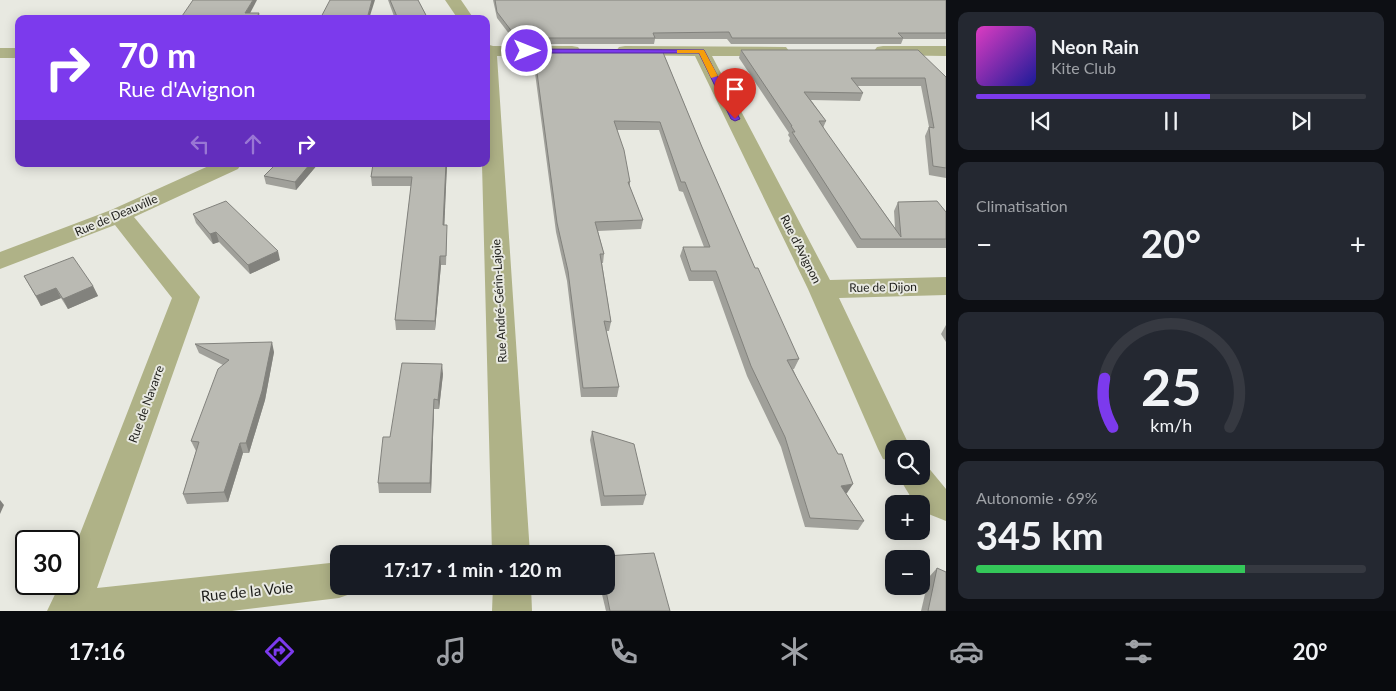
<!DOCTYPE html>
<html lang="fr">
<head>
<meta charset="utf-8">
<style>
  :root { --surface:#171b24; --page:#242831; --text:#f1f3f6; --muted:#9ea1a6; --line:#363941; --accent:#7c3aed }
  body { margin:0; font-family:Lato,sans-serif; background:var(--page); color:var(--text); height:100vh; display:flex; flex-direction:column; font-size:19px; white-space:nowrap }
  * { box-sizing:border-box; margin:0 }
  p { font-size:16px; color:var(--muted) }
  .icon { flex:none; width:28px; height:28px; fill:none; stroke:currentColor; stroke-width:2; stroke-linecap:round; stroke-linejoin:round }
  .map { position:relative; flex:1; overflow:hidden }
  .drawer { display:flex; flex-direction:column; gap:12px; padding:12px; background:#0d0f14; width:450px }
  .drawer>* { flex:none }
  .top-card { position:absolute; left:15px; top:15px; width:475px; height:152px; border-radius:10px; box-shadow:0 2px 12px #0003; background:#7c3aed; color:#fff; overflow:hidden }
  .tools { position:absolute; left:885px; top:440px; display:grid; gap:10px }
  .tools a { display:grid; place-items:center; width:45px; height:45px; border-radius:10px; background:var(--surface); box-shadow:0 2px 12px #0003; font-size:25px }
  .speed { position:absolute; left:15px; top:530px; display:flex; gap:10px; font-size:25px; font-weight:700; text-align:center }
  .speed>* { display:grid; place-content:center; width:65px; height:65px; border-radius:50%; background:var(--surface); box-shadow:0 2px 12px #0003; line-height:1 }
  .speed .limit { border:2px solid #111; border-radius:8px; background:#fff; color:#111 }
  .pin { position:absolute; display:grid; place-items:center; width:42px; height:42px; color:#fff; margin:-51px -21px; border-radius:50% 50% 50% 0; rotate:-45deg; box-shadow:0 0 5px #0007 }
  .pin .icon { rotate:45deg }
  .me { position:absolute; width:55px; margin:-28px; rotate:90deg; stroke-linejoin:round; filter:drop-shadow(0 0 4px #0008) }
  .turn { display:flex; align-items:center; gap:18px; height:105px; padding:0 20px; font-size:22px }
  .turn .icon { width:65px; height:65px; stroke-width:2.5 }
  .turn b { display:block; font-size:35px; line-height:42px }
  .lanes { display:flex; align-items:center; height:48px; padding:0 20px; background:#0003; justify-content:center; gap:25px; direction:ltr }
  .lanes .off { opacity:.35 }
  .big { font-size:38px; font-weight:700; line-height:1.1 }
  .drawer .widget { flex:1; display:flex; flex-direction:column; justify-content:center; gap:8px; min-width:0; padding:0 18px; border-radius:10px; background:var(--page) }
  .drawer .dial { align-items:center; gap:0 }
  .dial svg { height:130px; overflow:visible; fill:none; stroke:var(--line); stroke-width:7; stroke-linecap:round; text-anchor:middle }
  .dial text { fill:var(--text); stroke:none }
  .song { display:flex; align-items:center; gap:15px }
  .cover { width:60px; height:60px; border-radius:8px; background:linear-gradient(135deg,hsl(310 70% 55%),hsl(240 70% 35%)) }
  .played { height:5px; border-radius:2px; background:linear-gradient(90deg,var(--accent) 60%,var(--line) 60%) }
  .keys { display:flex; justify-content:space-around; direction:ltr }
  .heat { display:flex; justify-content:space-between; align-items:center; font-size:28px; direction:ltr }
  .charge { height:8px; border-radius:4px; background:linear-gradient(90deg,#34c759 69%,var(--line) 0) }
  .trip { position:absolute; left:330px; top:545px; width:285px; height:50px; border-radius:10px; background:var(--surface); box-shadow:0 2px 12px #0003; font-weight:700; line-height:50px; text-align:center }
  .menu { display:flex; height:80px; justify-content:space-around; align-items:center; background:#090b0e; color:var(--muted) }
  .menu .icon { width:35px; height:35px }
  .menu .on { color:var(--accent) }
  .menu b { font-size:22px; color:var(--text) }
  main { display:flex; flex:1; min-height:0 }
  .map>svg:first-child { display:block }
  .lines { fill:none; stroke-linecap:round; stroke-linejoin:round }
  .minor { fill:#afb287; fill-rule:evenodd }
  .wall { fill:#a0a09a }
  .shaded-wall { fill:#82827d }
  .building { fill:#babab3; stroke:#82827d }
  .route { fill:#7c3aed; stroke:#51269a }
  .slow { fill:#f59e0b }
  .labels { text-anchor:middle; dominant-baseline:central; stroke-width:4; stroke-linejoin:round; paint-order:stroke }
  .street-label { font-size:12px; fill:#1d1d1a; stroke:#e8e9e1 }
  .near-street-label { font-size:15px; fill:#1d1d1a; stroke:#e8e9e1 }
</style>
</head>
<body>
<main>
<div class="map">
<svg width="946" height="611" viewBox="0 0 946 611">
  <rect width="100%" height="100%" fill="#e8e9e1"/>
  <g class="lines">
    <g class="minor">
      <path d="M445,0H461L474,19H458Z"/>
      <path d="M486,44L493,46H572L578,47L581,51L578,55L572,56H497L530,554H492L482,164H486Z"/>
      <path d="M625,46L786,47L789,51L786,55L780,56H712L830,280L946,277V295L839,298L911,449H894V462L883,459L878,449L808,289L695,56L619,55L616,51L619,47Z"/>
      <path d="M883,46H946V56L877,55L874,51L877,47Z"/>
      <rect x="0" y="48" width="19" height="10"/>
      <path d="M213,164H241L238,169L134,217L200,297L97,588L339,562V586H355L353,593L339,598L232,611H47L60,584H69V562L172,298L115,225L0,269V252L111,210Z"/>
      <path d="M921,464L927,466L946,489V521L921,511V504H915L898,476H921Z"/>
      <path d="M493,586H531L532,611H492Z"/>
    </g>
  </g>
  <g class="wall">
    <path d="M388,0H418L428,19H395Z"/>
    <path d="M493,0H946V39H903L901,44H731L727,39H655L654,44H531V37L513,39L497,18Z"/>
    <path d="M534,50H662L702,147L755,268L799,359L794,369H793L847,493H846L864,521L858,530L805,527L781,447L747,376L713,281H689L680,256L683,247H704L683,192L679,191L659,130H617L630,182V187L643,220L641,229L598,231L604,254L603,263H602L611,322L609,331H606L619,387L617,397H581L567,281L556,232L533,58Z"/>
    <path d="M741,50L946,77V178L929,175L925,136L929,127L921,86H857L863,93L860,101L811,100L826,121L823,128L895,228L894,211L898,202L946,212V248H857L789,141L790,138L788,135L789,133L739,58Z"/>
    <path d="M318,164L296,190L266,184L264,176Z"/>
    <path d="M447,164L444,225L447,234L446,265H441L435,330H396L395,320L411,186H372L371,177Z"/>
    <path d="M193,214L280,260L250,274L219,242L213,244L196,223Z"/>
    <path d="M24,276L93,286L98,296L68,309L61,298L41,306Z"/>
    <path d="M946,325V342L941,334Z"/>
    <path d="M195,344L274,352L265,400L249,453H243L228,502L187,504L183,494L196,451L191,441L223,365L199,353Z"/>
    <path d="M443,374L439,409H434L431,493H379L378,483Z"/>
    <path d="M592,431L646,495L643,505L601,506L590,440Z"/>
    <path d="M937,568L946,611H921L929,577Z"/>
    <path d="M600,586H606L670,611H606Z"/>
  </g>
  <g class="shaded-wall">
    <path d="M253,0H257L247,19L245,13Z"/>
    <path d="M372,0H375L369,19H367Z"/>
    <path d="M259,13L260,19H256Z"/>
    <path d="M531,30V37L513,39V33Z"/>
    <path d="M310,164H318L296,190L295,182Z"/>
    <path d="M446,164H447L444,234L443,225Z"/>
    <path d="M216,232L219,242L213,244L210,234Z"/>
    <path d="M278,251L280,260L250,274L248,265Z"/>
    <path d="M440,256L441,265L435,330V321Z"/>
    <path d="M93,286L98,296L68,309L63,299Z"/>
    <path d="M56,288L61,298L41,306L36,296Z"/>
    <path d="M272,342L274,352L265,400L249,453L246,443Z"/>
    <path d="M442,364L443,374L439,409L438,400Z"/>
    <path d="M434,399V409L431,493L430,483Z"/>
    <path d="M240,443L243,453L228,502L224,492Z"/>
    <path d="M853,484L847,493L835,496L841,486Z"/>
    <path d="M0,500L4,505L0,514Z"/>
  </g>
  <g class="building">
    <path d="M193,0H253L245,13H259L256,19H180Z"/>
    <path d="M330,0H372L367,19H320Z"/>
    <path d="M390,0H418L428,19H398Z"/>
    <path d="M495,0H946V33H898L903,38H732L729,32L653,33L655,38H532L531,30L513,33L497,12Z"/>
    <path d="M534,50H662L702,147L755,268H758L799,359L787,360L838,454H842L853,484L841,486L864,521L810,518L785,437L751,366L716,271H691L683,247H710L685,182H681L660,122L614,121L624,150L630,182H628L643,220L595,222L604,254H600L611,322L604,321L619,387L583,388L568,271L557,223Z"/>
    <path d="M741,50H918L946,77V168L933,166L929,127L934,128L925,78H851L863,93L804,92L826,121H819L827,133L901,237L898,202L937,201L946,212V239H861L792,132H795L791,126H792Z"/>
    <path d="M276,164H310L295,182L264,176Z"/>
    <path d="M373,164H446L443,225H447L446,256H440L435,321L395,320L412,177H371Z"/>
    <path d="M226,201L278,251L248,265L216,232L210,234L193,214Z"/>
    <path d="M73,257L93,286L63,299L56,288L36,296L24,276Z"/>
    <path d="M272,342L262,391L246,443H240L224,492L183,494L199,442L191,441L218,369L229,360L195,344Z"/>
    <path d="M402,363L442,364L438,400L434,399L430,483H378L383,437H390Z"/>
    <path d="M592,431L634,444L646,495L604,496Z"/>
    <path d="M654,553L670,611H610L605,586H606V556Z"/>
    <path d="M937,568L946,572V611H928Z"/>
  </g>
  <path class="route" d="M527,49L704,50L740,119L735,121L731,119L699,53H524L523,51Z"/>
  <path class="slow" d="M677,50H704L718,76L711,78L699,53H677Z"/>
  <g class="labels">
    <g class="street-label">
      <text transform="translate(116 215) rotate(-23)">Rue de Deauville</text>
      <text transform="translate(801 249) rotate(63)">Rue d'Avignon</text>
      <text transform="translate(883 287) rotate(-1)">Rue de Dijon</text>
      <text transform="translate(499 301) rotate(-93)">Rue André-Gérin-Lajoie</text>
      <text transform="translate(146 404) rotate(-70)">Rue de Navarre</text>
    </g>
    <g class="near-street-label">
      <text transform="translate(247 591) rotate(-6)">Rue de la Voie</text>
    </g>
  </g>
</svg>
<div class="tools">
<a><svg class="icon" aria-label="search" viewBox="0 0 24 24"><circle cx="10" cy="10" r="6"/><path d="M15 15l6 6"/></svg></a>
<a>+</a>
<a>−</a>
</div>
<div class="speed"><div class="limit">30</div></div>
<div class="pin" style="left:735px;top:119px;background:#d93025"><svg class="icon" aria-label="arrive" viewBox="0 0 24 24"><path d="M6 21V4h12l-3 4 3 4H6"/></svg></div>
<svg class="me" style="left:527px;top:51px" viewBox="-20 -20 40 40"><circle r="17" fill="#7c3aed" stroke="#fff" stroke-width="3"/><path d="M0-11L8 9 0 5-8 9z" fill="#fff"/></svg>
<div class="trip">17:17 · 1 min · 120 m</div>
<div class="top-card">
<div class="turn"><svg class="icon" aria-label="right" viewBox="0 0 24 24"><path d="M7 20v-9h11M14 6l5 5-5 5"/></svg><div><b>70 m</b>Rue d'Avignon</div></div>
<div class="lanes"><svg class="icon off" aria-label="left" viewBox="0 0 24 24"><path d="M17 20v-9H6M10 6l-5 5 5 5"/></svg><svg class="icon off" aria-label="ahead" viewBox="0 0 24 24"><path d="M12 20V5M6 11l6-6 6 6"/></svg><svg class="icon" aria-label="right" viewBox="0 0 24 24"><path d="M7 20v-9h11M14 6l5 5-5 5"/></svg></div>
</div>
</div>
<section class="drawer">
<div class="widget">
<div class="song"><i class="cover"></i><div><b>Neon Rain</b><p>Kite Club</p></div></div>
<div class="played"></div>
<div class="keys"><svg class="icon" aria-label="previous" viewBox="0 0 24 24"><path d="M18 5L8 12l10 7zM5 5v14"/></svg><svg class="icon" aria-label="pause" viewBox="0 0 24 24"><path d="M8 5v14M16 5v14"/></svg><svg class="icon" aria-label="next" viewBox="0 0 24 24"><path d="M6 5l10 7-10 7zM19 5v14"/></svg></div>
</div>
<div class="widget"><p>Climatisation</p>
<div class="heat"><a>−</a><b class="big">20°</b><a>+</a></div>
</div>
<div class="widget dial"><svg viewBox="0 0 100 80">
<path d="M14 69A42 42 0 1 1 86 69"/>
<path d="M14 69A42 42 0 0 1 9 39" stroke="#7c3aed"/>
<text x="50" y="56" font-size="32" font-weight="700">25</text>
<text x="50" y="72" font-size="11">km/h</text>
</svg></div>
<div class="widget"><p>Autonomie · 69%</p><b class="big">345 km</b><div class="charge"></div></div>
</section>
</main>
<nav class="menu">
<b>17:16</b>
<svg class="icon on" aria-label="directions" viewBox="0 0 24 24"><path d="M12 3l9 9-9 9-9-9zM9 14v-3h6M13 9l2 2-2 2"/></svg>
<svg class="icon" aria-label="music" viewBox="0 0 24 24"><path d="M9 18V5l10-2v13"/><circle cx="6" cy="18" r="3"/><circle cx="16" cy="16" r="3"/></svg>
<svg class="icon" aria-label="phone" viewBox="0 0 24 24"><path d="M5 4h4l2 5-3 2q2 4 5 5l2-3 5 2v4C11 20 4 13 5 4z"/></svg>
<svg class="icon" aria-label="climate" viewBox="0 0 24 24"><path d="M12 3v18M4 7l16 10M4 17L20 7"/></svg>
<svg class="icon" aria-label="car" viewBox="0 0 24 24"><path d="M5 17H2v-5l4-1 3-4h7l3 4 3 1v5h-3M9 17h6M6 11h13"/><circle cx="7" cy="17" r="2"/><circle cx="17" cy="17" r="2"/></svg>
<svg class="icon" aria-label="filters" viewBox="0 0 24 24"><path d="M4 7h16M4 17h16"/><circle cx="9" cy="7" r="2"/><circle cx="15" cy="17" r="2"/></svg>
<b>20°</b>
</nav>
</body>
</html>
